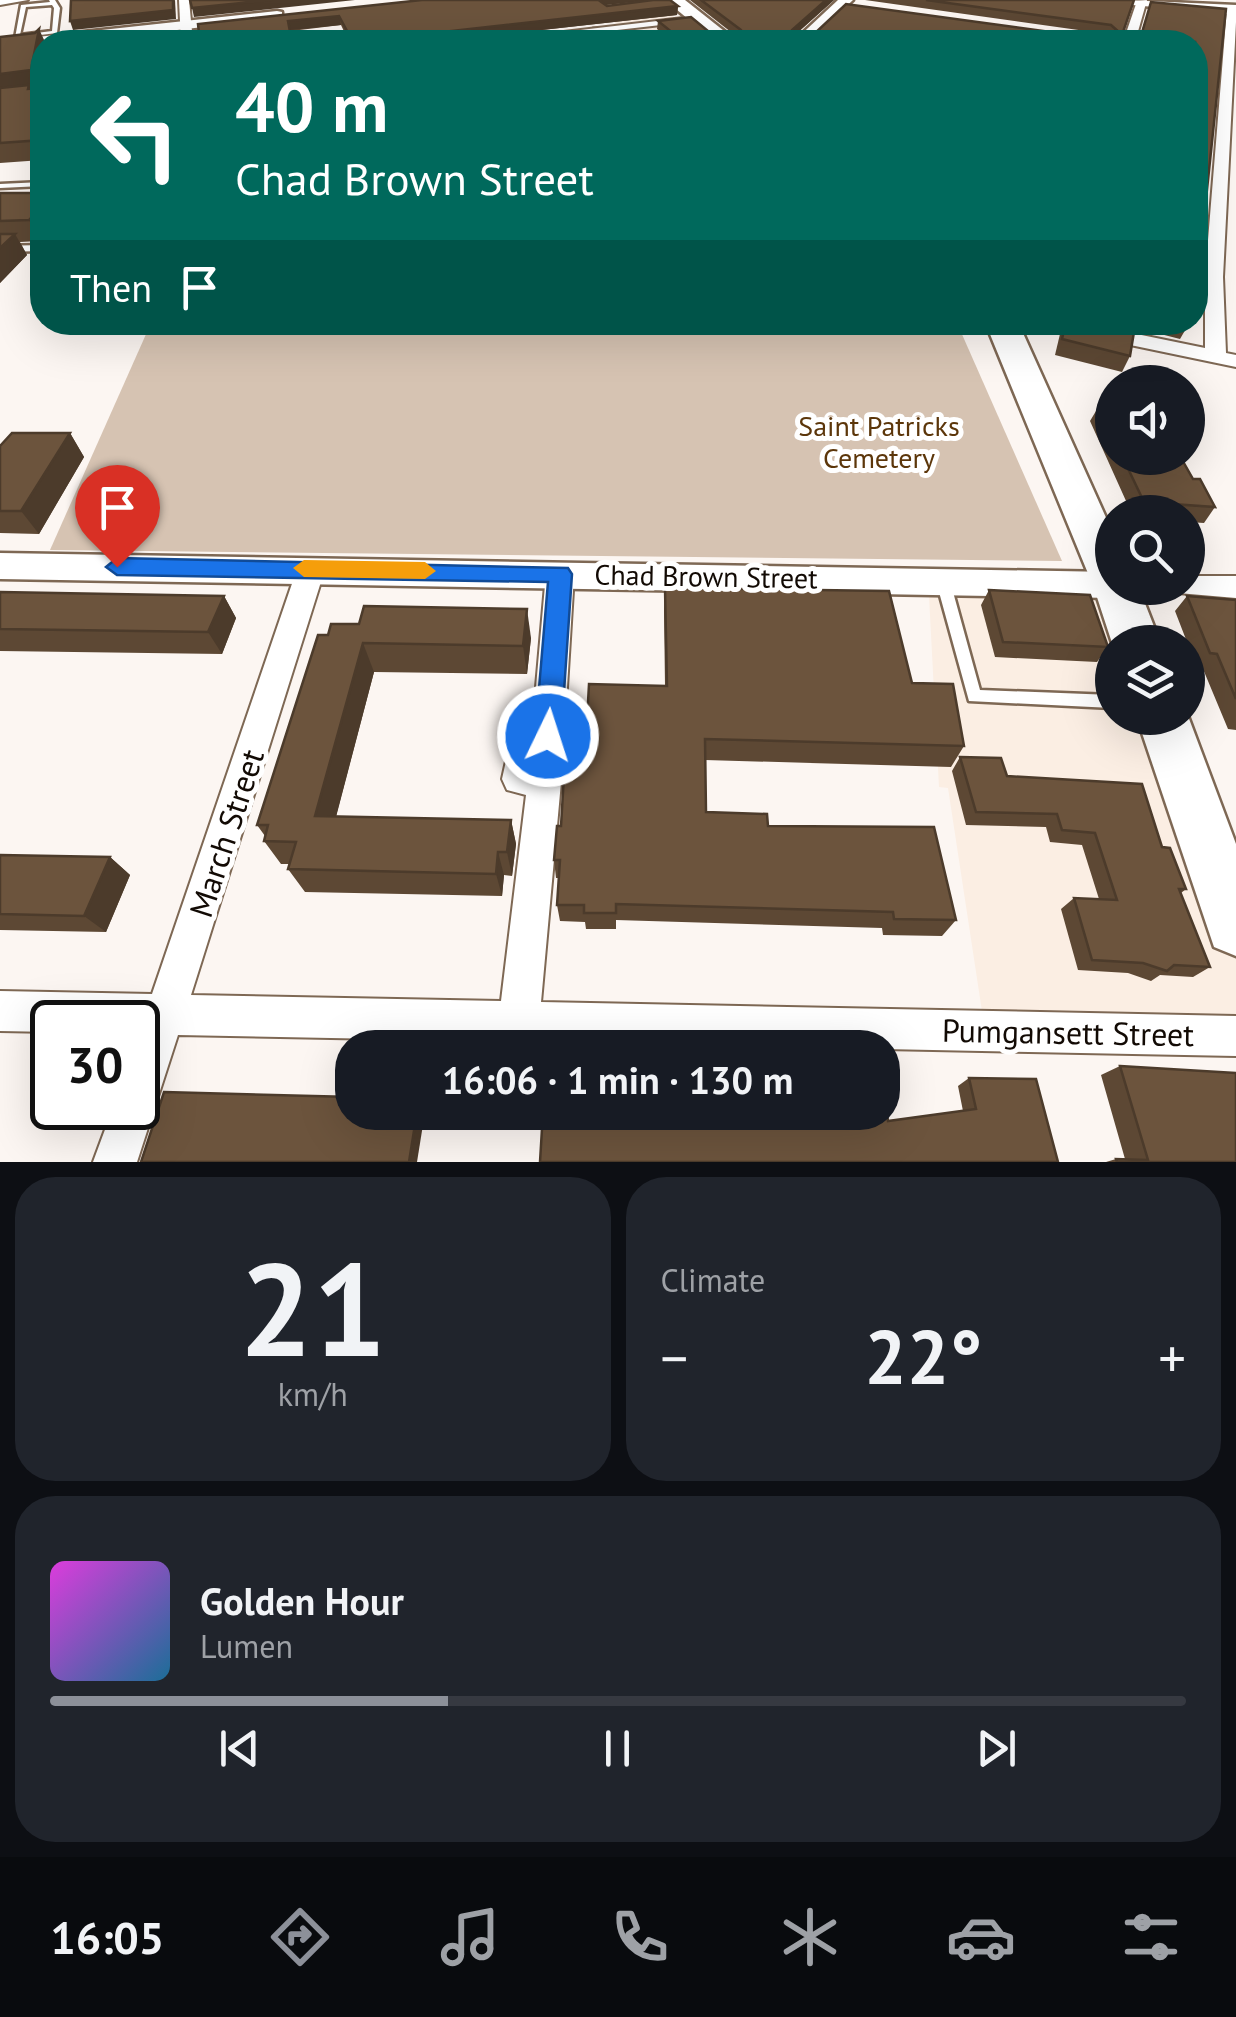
<!DOCTYPE html>
<html lang="en">
<head>
<meta charset="utf-8">
<style>
  :root { --surface:#171b24; --page:#20242c; --text:#f1f3f6; --muted:#9ea1a6; --line:#363941; --accent:#8c9099 }
  body { margin:0; font-family:"PT Sans",sans-serif; background:var(--page); color:var(--text); height:100vh; display:flex; flex-direction:column; font-size:38px; white-space:nowrap }
  * { box-sizing:border-box; margin:0 }
  p { font-size:32px; color:var(--muted) }
  .icon { flex:none; width:55px; height:55px; fill:none; stroke:currentColor; stroke-width:2; stroke-linecap:round; stroke-linejoin:round }
  .map { position:relative; height:1162px; overflow:hidden }
  .panel { display:flex; flex-direction:column; gap:15px; padding:15px; background:#0d0f14; flex:1 }
  .panel>* { flex:none }
  .top-card { position:absolute; left:30px; top:30px; width:1178px; height:305px; border-radius:40px; box-shadow:0 10px 40px #0002; background:#00695c; color:#fff; overflow:hidden }
  .buttons { position:absolute; left:1095px; top:365px; display:grid; gap:20px }
  .buttons a { display:grid; place-items:center; width:110px; height:110px; border-radius:50%; background:var(--surface); box-shadow:0 10px 40px #0002; font-size:50px }
  .speed { position:absolute; left:30px; top:1000px; display:flex; gap:20px; font-size:50px; font-weight:700; text-align:center }
  .speed>* { display:grid; place-content:center; width:130px; height:130px; border-radius:50%; background:var(--surface); box-shadow:0 10px 40px #0002; line-height:1 }
  .speed .limit { border:5px solid #111; border-radius:15px; background:#fff; color:#111 }
  .pin { position:absolute; display:grid; place-items:center; width:85px; height:85px; color:#fff; margin:-102px -42px; border-radius:50% 50% 50% 0; rotate:-45deg; box-shadow:0 0 10px #0007 }
  .pin .icon { rotate:45deg }
  .me { position:absolute; width:110px; margin:-55px; rotate:4deg; stroke-linejoin:round; filter:drop-shadow(0 0 8px #0008) }
  .turn { display:flex; align-items:center; gap:35px; height:210px; padding:0 40px; font-size:45px }
  .turn .icon { width:130px; height:130px; stroke-width:2.5 }
  .turn b { display:block; font-size:70px; line-height:85px }
  .then { display:flex; align-items:center; height:95px; padding:0 40px; background:#0003; gap:20px; font-size:38px }
  .big { font-size:75px; font-weight:700; line-height:1.1 }
  .panel .widget { flex:1; display:flex; flex-direction:column; justify-content:center; gap:15px; min-width:0; padding:0 35px; border-radius:40px; background:var(--page) }
  .panel .dial { align-items:center; gap:0 }
  .dial b { font-size:130px; line-height:1 }
  .song { display:flex; align-items:center; gap:30px }
  .cover { width:120px; height:120px; border-radius:15px; background:linear-gradient(135deg,hsl(300 70% 55%),hsl(200 70% 35%)) }
  .played { height:10px; border-radius:5px; background:linear-gradient(90deg,var(--accent) 35%,var(--line) 35%) }
  .keys { display:flex; justify-content:space-around; direction:ltr }
  .heat { display:flex; justify-content:space-between; align-items:center; font-size:55px; direction:ltr }
  .panel .tiles { flex:1; display:grid; gap:15px; grid-template-columns:1fr 1fr }
  .widget:last-child { grid-column:span 2 }
  .trip { position:absolute; left:335px; top:1030px; width:565px; height:100px; border-radius:40px; background:var(--surface); box-shadow:0 10px 40px #0002; font-weight:700; line-height:100px; text-align:center }
  .tabs { display:flex; height:160px; justify-content:space-around; align-items:center; background:#090b0e; color:var(--muted) }
  .tabs .icon { width:70px; height:70px }
  .tabs .selected { color:var(--accent) }
  .tabs b { font-size:45px; color:var(--text) }
  .map>svg:first-child { display:block }
  .built { fill:#fbeee3 }
  .green { fill:#d6c3b2 }
  .lines { fill:none; stroke-linecap:round; stroke-linejoin:round }
  .service-casing { stroke:#7e6854; stroke-width:5 }
  .minor-casing { stroke:#7e6854; stroke-width:4 }
  .tertiary-casing { stroke:#7e6854; stroke-width:5 }
  .secondary-casing { stroke:#7e6854; stroke-width:5 }
  .primary-casing { stroke:#7e6854; stroke-width:5 }
  .service { fill:#fff; fill-rule:evenodd }
  .minor { fill:#fff; fill-rule:evenodd }
  .tertiary { fill:#fff; fill-rule:evenodd }
  .secondary { fill:#fff; fill-rule:evenodd }
  .primary { fill:#fff; fill-rule:evenodd }
  .wall { fill:#5d4834 }
  .shaded-wall { fill:#4c3b2b }
  .building { fill:#6c543d; stroke:#4c3b2b; stroke-width:2.5 }
  .route { fill:#1a73e8; stroke:#114b97; stroke-width:2.5 }
  .slow { fill:#f59e0b }
  .labels { text-anchor:middle; dominant-baseline:central; stroke-width:10; stroke-linejoin:round; paint-order:stroke }
  .park-label { font-size:28px; fill:#5c360a; stroke:#fff }
  .street-label { font-size:28px; fill:#120a04; stroke:#fff }
  .near-street-label { font-size:32px; fill:#120a04; stroke:#fff }
</style>
</head>
<body>
<div class="map">
<svg width="1236" height="1162" viewBox="0 0 1236 1162">
  <rect width="100%" height="100%" fill="#fcf6f2"/>
  <g class="built">
    <path d="M591,0H653L704,42H527L624,31Z"/>
    <path d="M928,577L1112,579V588H1122L1142,642H1112V718H1167L1236,921V1038L985,1031L948,788L939,787Z"/>
  </g>
  <path class="green" d="M957,323L1062,561L50,550L151,323Z"/>
  <g class="lines">
    <g class="service-casing">
      <g id="service">
        <path d="M49,0H55L60,8L57,33L15,38L21,5L50,2ZM52,5L54,8L52,31L20,35L26,7Z"/>
        <path d="M593,29H597L611,42H605Z"/>
        <path d="M42,182V186L0,188V184Z"/>
        <path d="M42,245V251L0,252V246Z"/>
        <path d="M943,576L950,581L980,690L1112,695V708L969,701L936,581Z"/>
      </g>
    </g>
    <g class="minor-casing">
      <g id="minor">
        <path d="M0,0H28L0,5Z"/>
        <path d="M179,0H189L193,42H181Z"/>
        <path d="M1147,0L1135,42H1123L1137,1Z"/>
        <path d="M1227,8L1236,9V22L1223,277L1226,353L1236,355V367L1039,326L1036,322H1078L1205,348V277Z"/>
        <path d="M700,16L696,21L512,42H479Z"/>
        <path d="M311,559L321,562L325,569L191,995L501,1001L526,795L507,790L502,779L514,725L533,721L546,574L550,567H570L574,574L564,736L559,746L539,750L537,766L556,771L561,782L541,1002L1236,1016V1056L178,1035L137,1162H93L113,1108H138V1022H52V1032L0,1031V991L152,994L297,569L301,562Z"/>
        <path d="M1188,576H1236V598L1178,593L1175,588H1188Z"/>
      </g>
    </g>
    <g class="tertiary-casing">
      <g id="tertiary">
        <path d="M838,0H853L808,42H793Z"/>
        <path d="M277,11L282,12V18L72,42H42V46L0,51V41Z"/>
        <path d="M0,553L1112,572V588H1128L1124,594L1112,598L0,579Z"/>
      </g>
    </g>
    <g class="secondary-casing">
      <path id="secondary" d="M1125,0L1236,5V15L1133,5Z"/>
    </g>
    <g class="primary-casing">
      <g id="primary">
        <path d="M665,0H685L738,42H716Z"/>
        <path d="M985,322H1018L1112,531V588H1139L1160,642L1112,643L1094,588Z"/>
        <path d="M1188,716L1236,844V956L1214,947L1137,718Z"/>
      </g>
    </g>
    <use href="#service" class="service"/>
    <use href="#minor" class="minor"/>
    <use href="#tertiary" class="tertiary"/>
    <use href="#secondary" class="secondary"/>
    <use href="#primary" class="primary"/>
  </g>
  <g class="wall">
    <path d="M422,0H651L606,5L678,6L677,15L435,42H349L341,25L200,42Z"/>
    <path d="M690,0H834L794,36H812L846,4L1087,37H1111L1107,34L865,0H1134L1123,32L1127,37L1140,36L1151,2L1226,9L1204,218L1197,229L1195,250V42H673L657,29L658,21L691,17L714,36H736Z"/>
    <path d="M0,37L42,42V71L40,88H42V160L0,163Z"/>
    <path d="M0,193H42L40,241L20,242L27,255L0,283Z"/>
    <path d="M1066,322L1130,356L1122,372L1055,355L1060,334Z"/>
    <path d="M1100,322H1187V327L1180,339L1129,326Z"/>
    <path d="M1099,406H1112V458H1181L1193,479L1215,507L1204,523L1188,522V512H1131L1090,421Z"/>
    <path d="M70,433L84,457L39,534L0,533V446Z"/>
    <path d="M665,588L912,683L964,746L951,767L705,760L706,812L768,826L956,920L942,936L883,935L882,928L616,920V929H586L585,922L560,921L557,905L559,878H556L554,860L561,826L564,781L558,740H586L665,686L664,610Z"/>
    <path d="M989,590L1108,647L1097,662L995,657L981,605Z"/>
    <path d="M0,592L224,596L236,618L222,654L0,651Z"/>
    <path d="M1187,596L1236,600V730L1228,729L1203,669L1197,668L1175,611Z"/>
    <path d="M359,624L531,638L527,674L374,672L336,816L511,820L516,844L512,876L504,875L502,896L305,892L288,869L290,864H281L264,841L265,836L257,825L328,635Z"/>
    <path d="M960,757L1007,776L1162,847L1186,889L1181,893L1210,967L1193,977L1160,975L1151,981L1128,973L1078,970L1061,909L1074,898L1099,899L1082,845L1050,842L1046,827L966,825L952,771Z"/>
    <path d="M0,855L110,857L130,875L106,932L0,930Z"/>
    <path d="M1120,1066L1236,1162H1106L1116,1159H1125L1101,1075Z"/>
    <path d="M969,1078L1058,1162L888,1121L963,1111L958,1086Z"/>
  </g>
  <g class="shaded-wall">
    <path d="M175,0L176,19L73,30L70,21Z"/>
    <path d="M272,0H355L194,17L192,8Z"/>
    <path d="M601,0H651L604,5L600,10Z"/>
    <path d="M826,0H834L790,39L792,30Z"/>
    <path d="M678,6L677,15L435,42H353Z"/>
    <path d="M339,16L341,25L290,30L288,21Z"/>
    <path d="M39,29L45,42H42V71L40,88L0,93V74Z"/>
    <path d="M42,206V239L40,241L29,220Z"/>
    <path d="M15,234L27,255L0,283V248Z"/>
    <path d="M70,433L84,457L39,534L21,511Z"/>
    <path d="M224,596L236,618L222,654L208,632Z"/>
    <path d="M527,609L531,638L527,674L523,646Z"/>
    <path d="M363,643L374,672L330,840L315,816Z"/>
    <path d="M511,820L516,844L512,876L507,852Z"/>
    <path d="M498,852L504,875L502,896L496,874Z"/>
    <path d="M110,857L130,875L106,932L84,916Z"/>
    <path d="M417,1112H425L417,1162H409Z"/>
  </g>
  <g class="building">
    <path d="M71,0H173V10L70,21Z"/>
    <path d="M190,0H272L192,8Z"/>
    <path d="M422,0H601L600,1L607,6L653,0H670L678,6L353,42L339,16L288,21L292,42H200L198,24Z"/>
    <path d="M701,0H826L792,30V36H812L846,4L1087,37H1117L1120,33L1111,25L926,0H1134L1123,32L1127,37L1141,36L1151,2L1226,9L1204,218L1198,217L1195,250V42H684L658,21L691,17L714,36H742L741,30Z"/>
    <path d="M39,29L31,70L0,74V37L35,33Z"/>
    <path d="M29,85L28,89L42,88V140L0,143V88Z"/>
    <path d="M0,193H42V206L29,220L0,221Z"/>
    <path d="M0,234H15L0,248Z"/>
    <path d="M1066,322H1085L1134,332L1130,356L1062,339Z"/>
    <path d="M1167,322H1187V327Z"/>
    <path d="M1099,406H1112V435Z"/>
    <path d="M12,433H70L21,511H0V446Z"/>
    <path d="M1123,458H1181L1193,479H1200L1215,507L1144,502Z"/>
    <path d="M665,588L889,591L912,683L953,684L964,746L705,739L706,812L767,814L768,826L934,827L956,920L894,919L893,912L616,904V913H584V905H557L560,860H554L557,826H561L564,775L558,740H586L589,684L667,686Z"/>
    <path d="M989,590L1090,595L1108,647L1003,642Z"/>
    <path d="M0,592L224,596L208,632L0,629Z"/>
    <path d="M1187,596L1236,600V699L1217,654L1210,653Z"/>
    <path d="M364,606L527,609L523,646L363,643L315,816L511,820L507,852H498L496,874L288,869L296,842L264,841L268,825H257L318,635H328L331,624H359Z"/>
    <path d="M960,757L1001,758L1007,776L1142,784L1162,847L1170,848L1186,889H1179L1210,967L1174,965L1167,971L1143,963L1092,960L1074,898L1117,900L1095,833L1062,830L1057,814L976,812Z"/>
    <path d="M0,855L110,857L84,916L0,914Z"/>
    <path d="M1120,1066L1236,1073V1162H1117L1116,1159L1148,1160Z"/>
    <path d="M969,1078L1036,1079L1058,1162H540L543,1112H882V1100H885L888,1121L976,1109Z"/>
    <path d="M164,1092L352,1097V1112H417L409,1162H141Z"/>
  </g>
  <path class="route" d="M117,558L568,568L572,574L561,736L558,744L548,747L539,744L535,736L548,582L117,575L106,567Z"/>
  <path class="slow" d="M304,560L425,562L436,571L425,579L304,577L293,568Z"/>
  <g class="labels">
    <g class="park-label">
      <text x="879" y="425">Saint Patricks<tspan x="879" dy="32">Cemetery</tspan></text>
    </g>
    <g class="street-label">
      <text transform="translate(706 576) rotate(1)">Chad Brown Street</text>
    </g>
    <g class="near-street-label">
      <text transform="translate(226 833) rotate(-72)">March Street</text>
      <text transform="translate(1068 1032) rotate(1)">Pumgansett Street</text>
    </g>
  </g>
</svg>
<div class="buttons">
<a><svg class="icon" aria-label="sound" viewBox="0 0 24 24"><path d="M4 9h4l5-4v14l-5-4H4zM17 9q2 3 0 6"/></svg></a>
<a><svg class="icon" aria-label="search" viewBox="0 0 24 24"><circle cx="10" cy="10" r="6"/><path d="M15 15l6 6"/></svg></a>
<a><svg class="icon" aria-label="layers" viewBox="0 0 24 24"><path d="M12 4l9 5-9 5-9-5zM3 14l9 5 9-5"/></svg></a>
</div>
<div class="speed"><div class="limit">30</div></div>
<div class="pin" style="left:117px;top:567px;background:#d93025"><svg class="icon" aria-label="arrive" viewBox="0 0 24 24"><path d="M6 21V4h12l-3 4 3 4H6"/></svg></div>
<svg class="me" style="left:548px;top:736px" viewBox="-20 -20 40 40"><circle r="17" fill="#1a73e8" stroke="#fff" stroke-width="3"/><path d="M0-11L8 9 0 5-8 9z" fill="#fff"/></svg>
<div class="trip">16:06 · 1 min · 130 m</div>
<div class="top-card">
<div class="turn"><svg class="icon" aria-label="left" viewBox="0 0 24 24"><path d="M17 20v-9H6M10 6l-5 5 5 5"/></svg><div><b>40 m</b>Chad Brown Street</div></div>
<div class="then">Then<svg class="icon" aria-label="arrive" viewBox="0 0 24 24"><path d="M6 21V4h12l-3 4 3 4H6"/></svg></div>
</div>
</div>
<section class="panel">
<div class="tiles">
<div class="widget dial"><b>21</b><p>km/h</p></div>
<div class="widget"><p>Climate</p>
<div class="heat"><a>−</a><b class="big">22°</b><a>+</a></div>
</div>
<div class="widget">
<div class="song"><i class="cover"></i><div><b>Golden Hour</b><p>Lumen</p></div></div>
<div class="played"></div>
<div class="keys"><svg class="icon" aria-label="previous" viewBox="0 0 24 24"><path d="M18 5L8 12l10 7zM5 5v14"/></svg><svg class="icon" aria-label="pause" viewBox="0 0 24 24"><path d="M8 5v14M16 5v14"/></svg><svg class="icon" aria-label="next" viewBox="0 0 24 24"><path d="M6 5l10 7-10 7zM19 5v14"/></svg></div>
</div>
</div>
</section>
<nav class="tabs">
<b>16:05</b>
<svg class="icon selected" aria-label="directions" viewBox="0 0 24 24"><path d="M12 3l9 9-9 9-9-9zM9 14v-3h6M13 9l2 2-2 2"/></svg>
<svg class="icon" aria-label="music" viewBox="0 0 24 24"><path d="M9 18V5l10-2v13"/><circle cx="6" cy="18" r="3"/><circle cx="16" cy="16" r="3"/></svg>
<svg class="icon" aria-label="phone" viewBox="0 0 24 24"><path d="M5 4h4l2 5-3 2q2 4 5 5l2-3 5 2v4C11 20 4 13 5 4z"/></svg>
<svg class="icon" aria-label="climate" viewBox="0 0 24 24"><path d="M12 3v18M4 7l16 10M4 17L20 7"/></svg>
<svg class="icon" aria-label="car" viewBox="0 0 24 24"><path d="M5 17H2v-5l4-1 3-4h7l3 4 3 1v5h-3M9 17h6M6 11h13"/><circle cx="7" cy="17" r="2"/><circle cx="17" cy="17" r="2"/></svg>
<svg class="icon" aria-label="filters" viewBox="0 0 24 24"><path d="M4 7h16M4 17h16"/><circle cx="9" cy="7" r="2"/><circle cx="15" cy="17" r="2"/></svg>
</nav>
</body>
</html>
